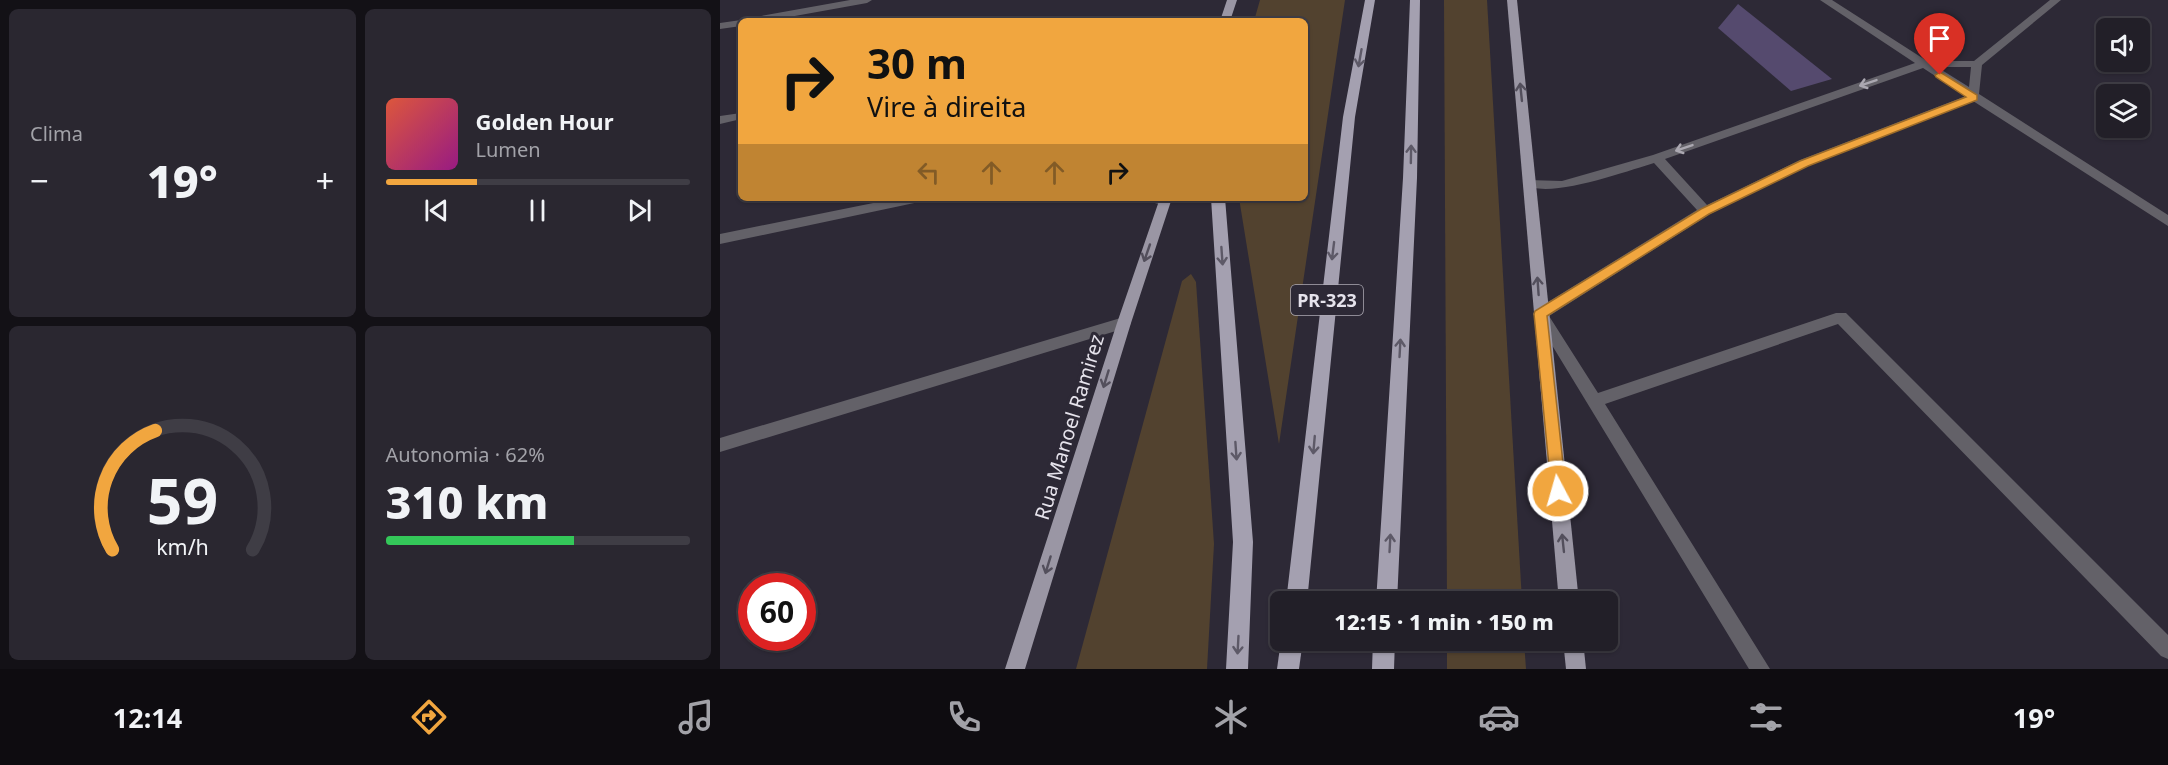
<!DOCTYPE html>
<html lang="pt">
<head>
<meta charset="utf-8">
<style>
  :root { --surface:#221f28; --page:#2a2730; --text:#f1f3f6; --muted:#a2a2a8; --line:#3f3d45; --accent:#f1a63f }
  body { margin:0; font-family:"Noto Sans",sans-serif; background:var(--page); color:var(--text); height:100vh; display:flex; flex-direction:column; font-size:22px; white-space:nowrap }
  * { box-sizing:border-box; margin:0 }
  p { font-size:20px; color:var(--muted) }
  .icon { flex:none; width:33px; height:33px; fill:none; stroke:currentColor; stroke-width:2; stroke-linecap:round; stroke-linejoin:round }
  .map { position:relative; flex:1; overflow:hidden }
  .side { display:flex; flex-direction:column; gap:9px; padding:9px; background:#131116; width:720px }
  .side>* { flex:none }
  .hud { position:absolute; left:18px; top:18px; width:570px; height:183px; border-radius:9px; box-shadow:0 2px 4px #0004,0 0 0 2px var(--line); background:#f1a63f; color:#111; overflow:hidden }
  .tools { position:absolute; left:1376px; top:18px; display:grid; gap:12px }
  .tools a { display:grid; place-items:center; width:54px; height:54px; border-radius:9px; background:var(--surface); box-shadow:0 2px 4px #0004,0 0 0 2px var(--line); font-size:30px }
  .speed { position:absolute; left:18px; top:573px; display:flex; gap:12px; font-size:30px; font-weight:700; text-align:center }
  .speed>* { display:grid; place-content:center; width:78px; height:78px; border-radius:50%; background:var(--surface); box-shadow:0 2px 4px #0004,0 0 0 2px var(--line); line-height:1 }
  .speed .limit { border:9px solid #d22; background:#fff; color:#111 }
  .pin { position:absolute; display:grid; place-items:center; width:51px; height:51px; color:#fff; margin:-62px -26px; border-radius:50% 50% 50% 0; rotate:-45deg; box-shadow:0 0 6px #0007 }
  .pin .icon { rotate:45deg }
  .me { position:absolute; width:66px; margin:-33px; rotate:354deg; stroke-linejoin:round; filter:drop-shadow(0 0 4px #0008) }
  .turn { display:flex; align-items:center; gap:21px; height:126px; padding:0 30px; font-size:27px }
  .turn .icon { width:78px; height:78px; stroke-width:2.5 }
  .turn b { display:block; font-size:42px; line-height:51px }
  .lanes { display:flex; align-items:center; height:57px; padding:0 30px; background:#0003; justify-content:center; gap:30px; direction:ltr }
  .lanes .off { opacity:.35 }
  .big { font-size:45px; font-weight:800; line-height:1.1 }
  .side .widget { flex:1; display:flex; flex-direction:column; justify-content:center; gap:9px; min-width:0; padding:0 21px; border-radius:9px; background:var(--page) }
  .side .dial { align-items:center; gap:0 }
  .dial svg { height:156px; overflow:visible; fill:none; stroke:var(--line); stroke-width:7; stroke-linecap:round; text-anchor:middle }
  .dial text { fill:var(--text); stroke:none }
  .song { display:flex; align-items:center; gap:18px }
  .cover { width:72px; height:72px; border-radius:9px; background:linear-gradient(135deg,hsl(10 70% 55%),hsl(310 70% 35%)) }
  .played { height:6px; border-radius:3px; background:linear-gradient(90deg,var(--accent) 30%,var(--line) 30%) }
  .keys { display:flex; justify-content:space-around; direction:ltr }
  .heat { display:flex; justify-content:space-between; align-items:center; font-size:33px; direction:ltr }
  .charge { height:9px; border-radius:4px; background:linear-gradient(90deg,#34c759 62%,var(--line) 0) }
  .side .tiles { flex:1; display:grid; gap:9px; grid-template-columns:repeat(2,1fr) }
  .trip { position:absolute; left:550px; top:591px; width:348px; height:60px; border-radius:9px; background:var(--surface); box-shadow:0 2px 4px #0004,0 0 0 2px var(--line); font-weight:800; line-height:60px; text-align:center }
  .dock { display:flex; height:96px; justify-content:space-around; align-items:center; background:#0e0c10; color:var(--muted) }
  .dock .icon { width:42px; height:42px }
  .dock .current { color:var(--accent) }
  .dock b { font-size:27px; color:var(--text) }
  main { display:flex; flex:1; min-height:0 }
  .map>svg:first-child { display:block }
  .green { fill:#52422f }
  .building { fill:#554a6e }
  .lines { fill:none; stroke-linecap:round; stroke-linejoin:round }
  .service { fill:#636168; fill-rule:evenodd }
  .minor { fill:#636168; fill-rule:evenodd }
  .primary { fill:#9a96a4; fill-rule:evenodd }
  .trunk { fill:#a4a0b0; fill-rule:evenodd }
  .oneway { stroke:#5d5967 }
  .oneway2 { stroke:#aba8b1 }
  .oneway3 { stroke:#534f5c }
  .route { fill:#f1a63f; stroke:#9d6c29; stroke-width:1.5 }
  .labels { text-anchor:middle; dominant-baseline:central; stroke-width:6; stroke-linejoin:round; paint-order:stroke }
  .shield { fill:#2d2936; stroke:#aeabb5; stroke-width:1.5 }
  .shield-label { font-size:18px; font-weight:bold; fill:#e6e3ec }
  .street-label { font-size:20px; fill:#e6e3ec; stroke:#2d2936 }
</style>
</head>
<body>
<main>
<section class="side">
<div class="tiles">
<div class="widget"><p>Clima</p>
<div class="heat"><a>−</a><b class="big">19°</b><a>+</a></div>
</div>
<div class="widget">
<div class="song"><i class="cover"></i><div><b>Golden Hour</b><p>Lumen</p></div></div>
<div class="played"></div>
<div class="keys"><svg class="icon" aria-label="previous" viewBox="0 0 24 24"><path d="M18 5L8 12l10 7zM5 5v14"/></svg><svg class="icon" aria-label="pause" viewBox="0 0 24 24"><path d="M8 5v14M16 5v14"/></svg><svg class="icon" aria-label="next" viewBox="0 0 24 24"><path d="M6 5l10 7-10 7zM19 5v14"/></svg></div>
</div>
<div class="widget dial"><svg viewBox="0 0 100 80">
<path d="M14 69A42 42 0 1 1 86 69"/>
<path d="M14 69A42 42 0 0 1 36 8" stroke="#f1a63f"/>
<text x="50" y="56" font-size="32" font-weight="700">59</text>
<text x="50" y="72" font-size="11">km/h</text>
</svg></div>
<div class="widget"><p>Autonomia · 62%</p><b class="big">310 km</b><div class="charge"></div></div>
</div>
</section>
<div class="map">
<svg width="1448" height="669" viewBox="0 0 1448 669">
  <rect width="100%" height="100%" fill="#2d2936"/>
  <g class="green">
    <path d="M540,0H625L559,444L519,198H585V21H534Z"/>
    <path d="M724,0H767L802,601H727Z"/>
    <path d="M471,274L476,282L494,544L487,669H356L462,281Z"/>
    <path d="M727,641H804L806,669H727Z"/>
  </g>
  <path class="building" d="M1018,4L1112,79L1071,91L998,28Z"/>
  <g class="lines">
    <g class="service">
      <path d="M1100,0H1112L1207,61H1254L1330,0H1341L1262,65L1259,94L1448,215V226L1253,101L1088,166L990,214L829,316L878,393L1116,313H1126L1448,635V659L1441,656L1118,324L885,404L1050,669H1029L813,314L815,310L977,210L934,163C910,170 822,202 805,183L807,180L842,181L933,155L1195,63ZM1217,67H1251L1249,87ZM1203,68L1246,96L1080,160L987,205L945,159Z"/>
      <path d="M21,113V119L0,124V116Z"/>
      <path d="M178,198H205L199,202L0,244V234Z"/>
      <path d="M427,198H447L451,202L445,206L428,201Z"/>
    </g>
    <g class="minor">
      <path d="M130,0H152L147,3L47,21H25L30,18Z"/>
      <path d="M21,20L25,21H21V26L0,29V23Z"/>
      <path d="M404,317L409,319L411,323L409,327L0,452V438Z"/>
    </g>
    <g class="primary">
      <path d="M507,0H517L510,21H500Z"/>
      <path d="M787,0H797L859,602H839Z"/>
      <path d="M440,198H452L411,323L305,669H285L397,323Z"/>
      <path d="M843,640H863L866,669H846Z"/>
    </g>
    <g class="trunk">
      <path d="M645,0H655L635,117L587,602H566L623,117Z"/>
      <path d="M690,0H700L697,178L677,602H656L683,178Z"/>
      <path d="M491,198H505L533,542L528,669H506L513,542Z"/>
      <path d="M561,640H583L579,669H557Z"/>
      <path d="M653,640H675L674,669H652Z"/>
    </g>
  </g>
  <defs><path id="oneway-shaft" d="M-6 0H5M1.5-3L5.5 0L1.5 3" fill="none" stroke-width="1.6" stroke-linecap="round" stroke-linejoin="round" transform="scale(1.5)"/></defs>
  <g class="oneway">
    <use href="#oneway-shaft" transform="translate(640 58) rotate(100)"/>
    <use href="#oneway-shaft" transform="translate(691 154) rotate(-89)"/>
    <use href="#oneway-shaft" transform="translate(613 251) rotate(97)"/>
    <use href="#oneway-shaft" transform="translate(502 256) rotate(86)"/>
    <use href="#oneway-shaft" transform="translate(680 348) rotate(-87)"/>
    <use href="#oneway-shaft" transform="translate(594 445) rotate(95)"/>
    <use href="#oneway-shaft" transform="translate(516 451) rotate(86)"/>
    <use href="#oneway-shaft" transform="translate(670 543) rotate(-87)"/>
    <use href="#oneway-shaft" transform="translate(518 645) rotate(93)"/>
  </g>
  <g class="oneway2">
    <use href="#oneway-shaft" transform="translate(1148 83) rotate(161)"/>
    <use href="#oneway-shaft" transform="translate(964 148) rotate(161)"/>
  </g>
  <g class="oneway3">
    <use href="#oneway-shaft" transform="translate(801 92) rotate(-96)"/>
    <use href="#oneway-shaft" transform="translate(427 253) rotate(109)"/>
    <use href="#oneway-shaft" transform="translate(818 286) rotate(-94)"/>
    <use href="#oneway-shaft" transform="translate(386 379) rotate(107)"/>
    <use href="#oneway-shaft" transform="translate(843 543) rotate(-96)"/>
    <use href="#oneway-shaft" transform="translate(328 565) rotate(107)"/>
  </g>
  <path class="route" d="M1220,72L1257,95V100L1088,166L989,214L827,316L846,491L843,496L838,498L832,496L814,314L815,311L981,209L1080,161L1246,97L1216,77L1215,75Z"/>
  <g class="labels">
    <rect class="shield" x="571" y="285" width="72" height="30" rx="4.5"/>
    <g class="shield-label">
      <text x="607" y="300">PR-323</text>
    </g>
    <g class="street-label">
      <text transform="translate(349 427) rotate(-73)">Rua Manoel Ramirez</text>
    </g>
  </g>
</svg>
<div class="tools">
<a><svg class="icon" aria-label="sound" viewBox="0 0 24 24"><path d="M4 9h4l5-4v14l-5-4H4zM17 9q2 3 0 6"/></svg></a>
<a><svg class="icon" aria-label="layers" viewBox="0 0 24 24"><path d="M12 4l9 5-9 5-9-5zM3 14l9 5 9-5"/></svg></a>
</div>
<div class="speed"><div class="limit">60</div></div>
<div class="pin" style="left:1220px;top:75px;background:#d93025"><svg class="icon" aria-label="arrive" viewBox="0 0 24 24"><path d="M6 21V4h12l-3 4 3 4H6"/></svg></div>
<svg class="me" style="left:838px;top:491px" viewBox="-20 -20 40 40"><circle r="17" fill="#f1a63f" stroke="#fff" stroke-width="3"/><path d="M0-11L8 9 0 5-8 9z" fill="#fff"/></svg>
<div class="trip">12:15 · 1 min · 150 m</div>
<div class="hud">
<div class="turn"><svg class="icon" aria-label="right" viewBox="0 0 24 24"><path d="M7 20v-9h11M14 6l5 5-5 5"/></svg><div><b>30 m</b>Vire à direita</div></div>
<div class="lanes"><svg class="icon off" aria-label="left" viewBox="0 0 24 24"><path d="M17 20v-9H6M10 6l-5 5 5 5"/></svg><svg class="icon off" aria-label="ahead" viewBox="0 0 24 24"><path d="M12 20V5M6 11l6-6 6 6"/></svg><svg class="icon off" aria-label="ahead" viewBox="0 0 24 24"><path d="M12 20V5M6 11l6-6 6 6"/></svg><svg class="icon" aria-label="right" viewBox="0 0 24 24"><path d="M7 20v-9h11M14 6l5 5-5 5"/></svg></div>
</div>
</div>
</main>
<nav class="dock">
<b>12:14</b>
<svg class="icon current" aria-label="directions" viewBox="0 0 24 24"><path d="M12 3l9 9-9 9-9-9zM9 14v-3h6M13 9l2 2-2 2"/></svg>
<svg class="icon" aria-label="music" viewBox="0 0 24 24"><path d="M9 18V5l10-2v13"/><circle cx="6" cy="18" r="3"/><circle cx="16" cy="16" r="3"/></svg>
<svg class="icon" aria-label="phone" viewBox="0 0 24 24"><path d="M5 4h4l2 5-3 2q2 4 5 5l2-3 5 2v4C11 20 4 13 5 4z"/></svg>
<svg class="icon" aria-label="climate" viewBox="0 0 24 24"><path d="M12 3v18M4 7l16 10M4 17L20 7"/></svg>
<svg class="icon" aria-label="car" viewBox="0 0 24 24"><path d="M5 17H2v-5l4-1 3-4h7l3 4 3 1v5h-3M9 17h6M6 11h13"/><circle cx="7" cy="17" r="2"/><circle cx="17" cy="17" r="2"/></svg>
<svg class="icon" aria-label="filters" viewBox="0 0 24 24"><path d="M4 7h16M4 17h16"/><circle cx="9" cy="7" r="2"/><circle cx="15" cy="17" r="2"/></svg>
<b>19°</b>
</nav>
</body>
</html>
